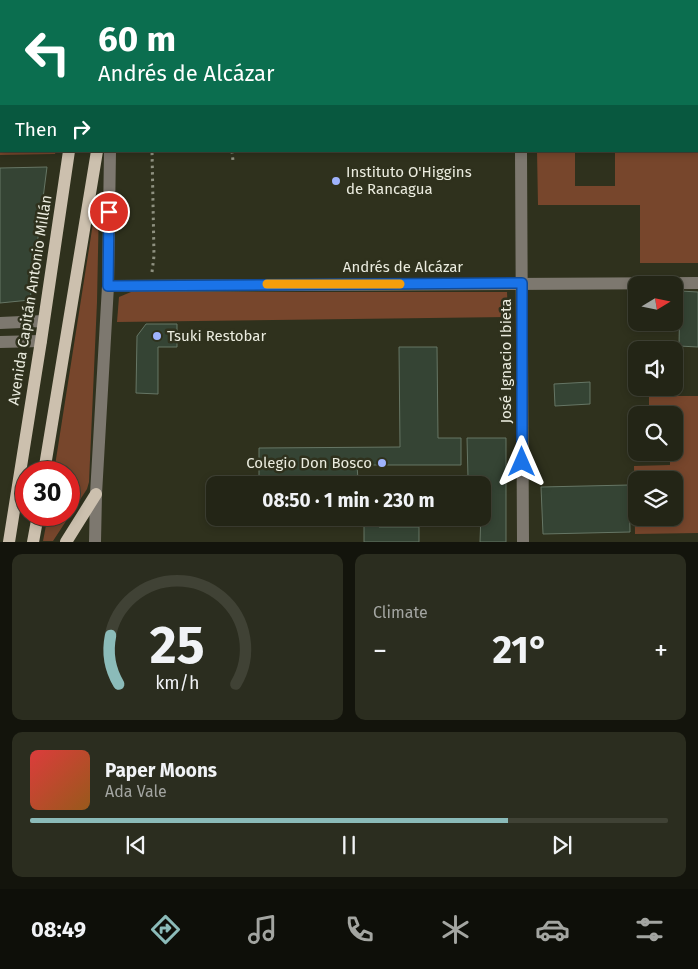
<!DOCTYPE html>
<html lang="en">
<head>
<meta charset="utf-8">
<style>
  :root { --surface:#232516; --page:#2b2d1f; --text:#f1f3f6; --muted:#a3a5a1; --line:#404235; --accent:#8bbbb9 }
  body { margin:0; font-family:"Fira Sans",sans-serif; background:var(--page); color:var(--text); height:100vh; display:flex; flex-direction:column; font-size:19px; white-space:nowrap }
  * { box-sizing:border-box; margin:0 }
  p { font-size:16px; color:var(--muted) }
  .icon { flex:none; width:28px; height:28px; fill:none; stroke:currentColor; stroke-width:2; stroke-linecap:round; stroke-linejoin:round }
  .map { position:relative; height:542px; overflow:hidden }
  .panel { display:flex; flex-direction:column; gap:12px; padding:12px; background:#13140c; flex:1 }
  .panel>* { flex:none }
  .banner { position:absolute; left:0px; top:0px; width:699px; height:152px; box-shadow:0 2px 8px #0003,0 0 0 1px var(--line); background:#0b6e4f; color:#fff; overflow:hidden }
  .needle { width:32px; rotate:80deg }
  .controls { position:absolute; left:628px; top:276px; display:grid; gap:10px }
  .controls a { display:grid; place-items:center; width:55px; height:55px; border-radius:10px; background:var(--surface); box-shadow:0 2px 8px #0003,0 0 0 1px var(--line); font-size:25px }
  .speed { position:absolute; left:15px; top:461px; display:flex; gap:10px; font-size:25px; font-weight:700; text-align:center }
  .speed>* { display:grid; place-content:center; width:65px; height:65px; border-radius:50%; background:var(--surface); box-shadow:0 2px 8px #0003,0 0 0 1px var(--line); line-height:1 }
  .speed .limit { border:8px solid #d22; background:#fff; color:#111 }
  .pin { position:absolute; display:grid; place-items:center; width:42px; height:42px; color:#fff; margin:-21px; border:2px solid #fff; border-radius:50%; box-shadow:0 1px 5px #0007 }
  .me { position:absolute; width:55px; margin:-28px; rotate:0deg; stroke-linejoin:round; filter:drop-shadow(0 0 4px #0008) }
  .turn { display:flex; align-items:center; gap:18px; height:105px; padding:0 15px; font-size:22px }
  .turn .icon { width:65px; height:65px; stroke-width:2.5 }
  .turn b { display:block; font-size:35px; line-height:42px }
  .then { display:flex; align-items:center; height:48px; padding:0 15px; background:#0003; gap:10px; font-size:19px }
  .big { font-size:38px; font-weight:700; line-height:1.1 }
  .panel .tile { flex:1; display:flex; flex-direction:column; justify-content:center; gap:8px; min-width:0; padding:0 18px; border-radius:10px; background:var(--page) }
  .panel .dial { align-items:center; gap:0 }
  .dial svg { height:130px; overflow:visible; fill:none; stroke:var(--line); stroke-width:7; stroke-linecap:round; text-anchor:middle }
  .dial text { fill:var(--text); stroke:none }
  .song { display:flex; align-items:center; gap:15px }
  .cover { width:60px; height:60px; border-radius:8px; background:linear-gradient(135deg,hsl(0 70% 55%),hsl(30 70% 35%)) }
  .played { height:5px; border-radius:2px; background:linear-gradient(90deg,var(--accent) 75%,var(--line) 75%) }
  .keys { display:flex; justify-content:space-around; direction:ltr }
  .heat { display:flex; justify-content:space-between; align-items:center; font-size:28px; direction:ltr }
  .panel .tiles { flex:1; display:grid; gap:12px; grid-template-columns:1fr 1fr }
  .tile:last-child { grid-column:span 2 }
  .trip { position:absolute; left:206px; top:476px; width:285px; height:50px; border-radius:10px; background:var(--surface); box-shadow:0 2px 8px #0003,0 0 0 1px var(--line); font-weight:700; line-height:50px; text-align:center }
  .tab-bar { display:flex; height:80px; justify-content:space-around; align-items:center; background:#0e0f09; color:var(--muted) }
  .tab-bar .icon { width:35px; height:35px }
  .tab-bar .current { color:var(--accent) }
  .tab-bar b { font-size:22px; color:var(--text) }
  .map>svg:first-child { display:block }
  .green { fill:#77462c; fill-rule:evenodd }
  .building { fill:#354434; stroke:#667665 }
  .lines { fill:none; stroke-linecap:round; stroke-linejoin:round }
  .path { stroke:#8f9180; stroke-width:3; stroke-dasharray:2.5 4; stroke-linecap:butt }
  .minor { stroke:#7d786f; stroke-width:12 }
  .major { stroke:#ccc0ae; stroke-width:12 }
  .route-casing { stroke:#114b97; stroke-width:12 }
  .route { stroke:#1a73e8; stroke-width:9 }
  .slow { stroke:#f59e0b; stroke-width:9 }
  .poi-dot { fill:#9fb3fd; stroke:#2f311d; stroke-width:2 }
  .labels { text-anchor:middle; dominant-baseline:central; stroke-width:5; stroke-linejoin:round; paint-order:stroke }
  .poi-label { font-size:15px; fill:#ebecdf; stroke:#2f311d; text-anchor:start }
  .street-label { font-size:15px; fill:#ebecdf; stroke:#2f311d }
</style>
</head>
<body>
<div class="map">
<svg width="698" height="542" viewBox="0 0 698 542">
  <rect width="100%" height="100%" fill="#2f311d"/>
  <g class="green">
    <path d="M0,0H77L1,1V151H56L55,154L0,155Z"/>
    <path d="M614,0H698V263H640V205H538L537,151H575V186H615V151H698V1Z"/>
    <path d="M99,203L97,302L89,482L87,489L53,541H43L48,515H69V472H54L96,204Z"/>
    <path d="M131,292H507L508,317L117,322L119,297Z"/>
    <path d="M649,396H698V533L635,534L634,466L670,465V453L674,452V415H649ZM636,480H674V518H636Z"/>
  </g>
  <g class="building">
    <path d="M164,0H286L164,1Z"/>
    <rect x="315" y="0" width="146" height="1"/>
    <rect x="532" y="0" width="30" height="1"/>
    <path d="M47,167L30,300L0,303V168Z"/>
    <path d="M680,291L698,292V347L679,346Z"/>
    <path d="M146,324H177V347H158V394L136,393L137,336Z"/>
    <path d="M399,347H437L438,438H461V465H357L358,480L259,481V448L400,447Z"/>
    <path d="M590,382V404L555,406L554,384Z"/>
    <path d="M467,438H506V542H480L482,485H480V478H468Z"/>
    <rect x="364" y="480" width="15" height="5"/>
    <path d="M629,485L630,532L543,534L541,487Z"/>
    <path d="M364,518H379V527H419V542H364Z"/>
  </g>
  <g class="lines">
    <g class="path">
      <path d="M150,0V1"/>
      <path d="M232,151L233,161"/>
      <path d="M152,272L154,256L152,151"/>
    </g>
    <g class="minor">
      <path d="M518,0V1"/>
      <path d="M521,151L523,542"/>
      <path d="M108,286L698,283"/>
      <path d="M0,323L44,321"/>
      <path d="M0,342L41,341"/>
      <path d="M95,542L96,494L108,286L110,151"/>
    </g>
    <g class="major">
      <path d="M87,1V0"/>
      <path d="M113,1V0"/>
      <path d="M44,472L97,151"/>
      <path d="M9,542L41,341L69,151"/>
      <path d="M33,542L38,515"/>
      <path d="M66,542L96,494"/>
    </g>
  </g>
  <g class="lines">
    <g class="route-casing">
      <path id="route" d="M109,212L108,286L522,283V462"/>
    </g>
    <use href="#route" class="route"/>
    <path class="slow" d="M267,284H400"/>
  </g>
  <g class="poi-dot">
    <circle cx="336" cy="181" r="5"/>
    <circle cx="157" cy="336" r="5"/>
    <circle cx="382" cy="463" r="5"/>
  </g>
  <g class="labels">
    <g class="poi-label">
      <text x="346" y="172">Instituto O'Higgins<tspan x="346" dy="17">de Rancagua</tspan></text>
      <text x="167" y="336">Tsuki Restobar</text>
      <text x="372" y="463" text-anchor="end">Colegio Don Bosco</text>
    </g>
    <g class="street-label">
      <text x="403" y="267">Andrés de Alcázar</text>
      <text transform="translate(30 300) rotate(-81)">Avenida Capitán Antonio Millán</text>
      <text transform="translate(506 361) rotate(-90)">José Ignacio Ibieta</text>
    </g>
  </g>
</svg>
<div class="controls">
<a><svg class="needle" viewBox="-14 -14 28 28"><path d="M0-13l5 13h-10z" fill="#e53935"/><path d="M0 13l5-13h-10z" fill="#a3a5a1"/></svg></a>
<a><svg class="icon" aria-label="sound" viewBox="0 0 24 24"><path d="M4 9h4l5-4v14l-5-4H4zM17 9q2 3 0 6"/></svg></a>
<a><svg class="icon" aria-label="search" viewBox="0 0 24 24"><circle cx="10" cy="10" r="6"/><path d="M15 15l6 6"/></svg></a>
<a><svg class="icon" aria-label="layers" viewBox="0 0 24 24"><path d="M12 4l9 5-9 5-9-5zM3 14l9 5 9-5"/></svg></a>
</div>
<div class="speed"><div class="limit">30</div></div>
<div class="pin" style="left:109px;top:212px;background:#d93025"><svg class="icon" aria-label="arrive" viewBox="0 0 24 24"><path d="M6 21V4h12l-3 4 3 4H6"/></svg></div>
<svg class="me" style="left:522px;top:462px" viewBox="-20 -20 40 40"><path d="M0-17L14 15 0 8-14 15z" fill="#1a73e8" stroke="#fff" stroke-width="4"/></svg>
<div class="trip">08:50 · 1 min · 230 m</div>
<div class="banner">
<div class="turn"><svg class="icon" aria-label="left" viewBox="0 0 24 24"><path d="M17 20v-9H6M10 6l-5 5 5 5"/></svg><div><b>60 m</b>Andrés de Alcázar</div></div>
<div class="then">Then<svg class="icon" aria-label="right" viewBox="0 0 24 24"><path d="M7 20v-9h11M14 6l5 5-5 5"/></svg></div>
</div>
</div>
<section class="panel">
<div class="tiles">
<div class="tile dial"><svg viewBox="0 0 100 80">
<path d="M14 69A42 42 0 1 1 86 69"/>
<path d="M14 69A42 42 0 0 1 9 39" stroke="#8bbbb9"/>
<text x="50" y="56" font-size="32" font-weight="700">25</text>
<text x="50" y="72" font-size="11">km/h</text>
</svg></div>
<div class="tile"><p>Climate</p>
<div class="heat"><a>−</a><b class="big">21°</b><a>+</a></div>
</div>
<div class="tile">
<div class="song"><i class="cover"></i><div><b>Paper Moons</b><p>Ada Vale</p></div></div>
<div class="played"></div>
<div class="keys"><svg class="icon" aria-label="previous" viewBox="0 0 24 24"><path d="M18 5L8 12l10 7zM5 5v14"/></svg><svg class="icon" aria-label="pause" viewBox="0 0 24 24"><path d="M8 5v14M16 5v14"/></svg><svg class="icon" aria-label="next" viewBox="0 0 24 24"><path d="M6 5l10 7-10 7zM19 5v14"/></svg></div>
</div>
</div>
</section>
<nav class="tab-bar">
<b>08:49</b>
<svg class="icon current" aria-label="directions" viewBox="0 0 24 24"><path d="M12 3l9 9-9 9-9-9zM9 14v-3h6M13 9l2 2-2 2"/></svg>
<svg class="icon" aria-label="music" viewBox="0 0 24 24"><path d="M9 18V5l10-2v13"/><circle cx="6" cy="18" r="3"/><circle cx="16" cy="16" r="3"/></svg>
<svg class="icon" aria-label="phone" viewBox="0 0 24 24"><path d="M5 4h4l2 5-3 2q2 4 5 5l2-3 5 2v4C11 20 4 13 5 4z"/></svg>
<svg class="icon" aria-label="climate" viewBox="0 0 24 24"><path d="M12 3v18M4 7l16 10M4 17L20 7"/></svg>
<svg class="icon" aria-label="car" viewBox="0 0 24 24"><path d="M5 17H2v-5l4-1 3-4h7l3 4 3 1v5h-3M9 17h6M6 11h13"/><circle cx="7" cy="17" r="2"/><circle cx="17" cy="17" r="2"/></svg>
<svg class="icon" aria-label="filters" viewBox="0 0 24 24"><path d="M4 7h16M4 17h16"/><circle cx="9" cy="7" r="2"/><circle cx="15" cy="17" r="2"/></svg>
</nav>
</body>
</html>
